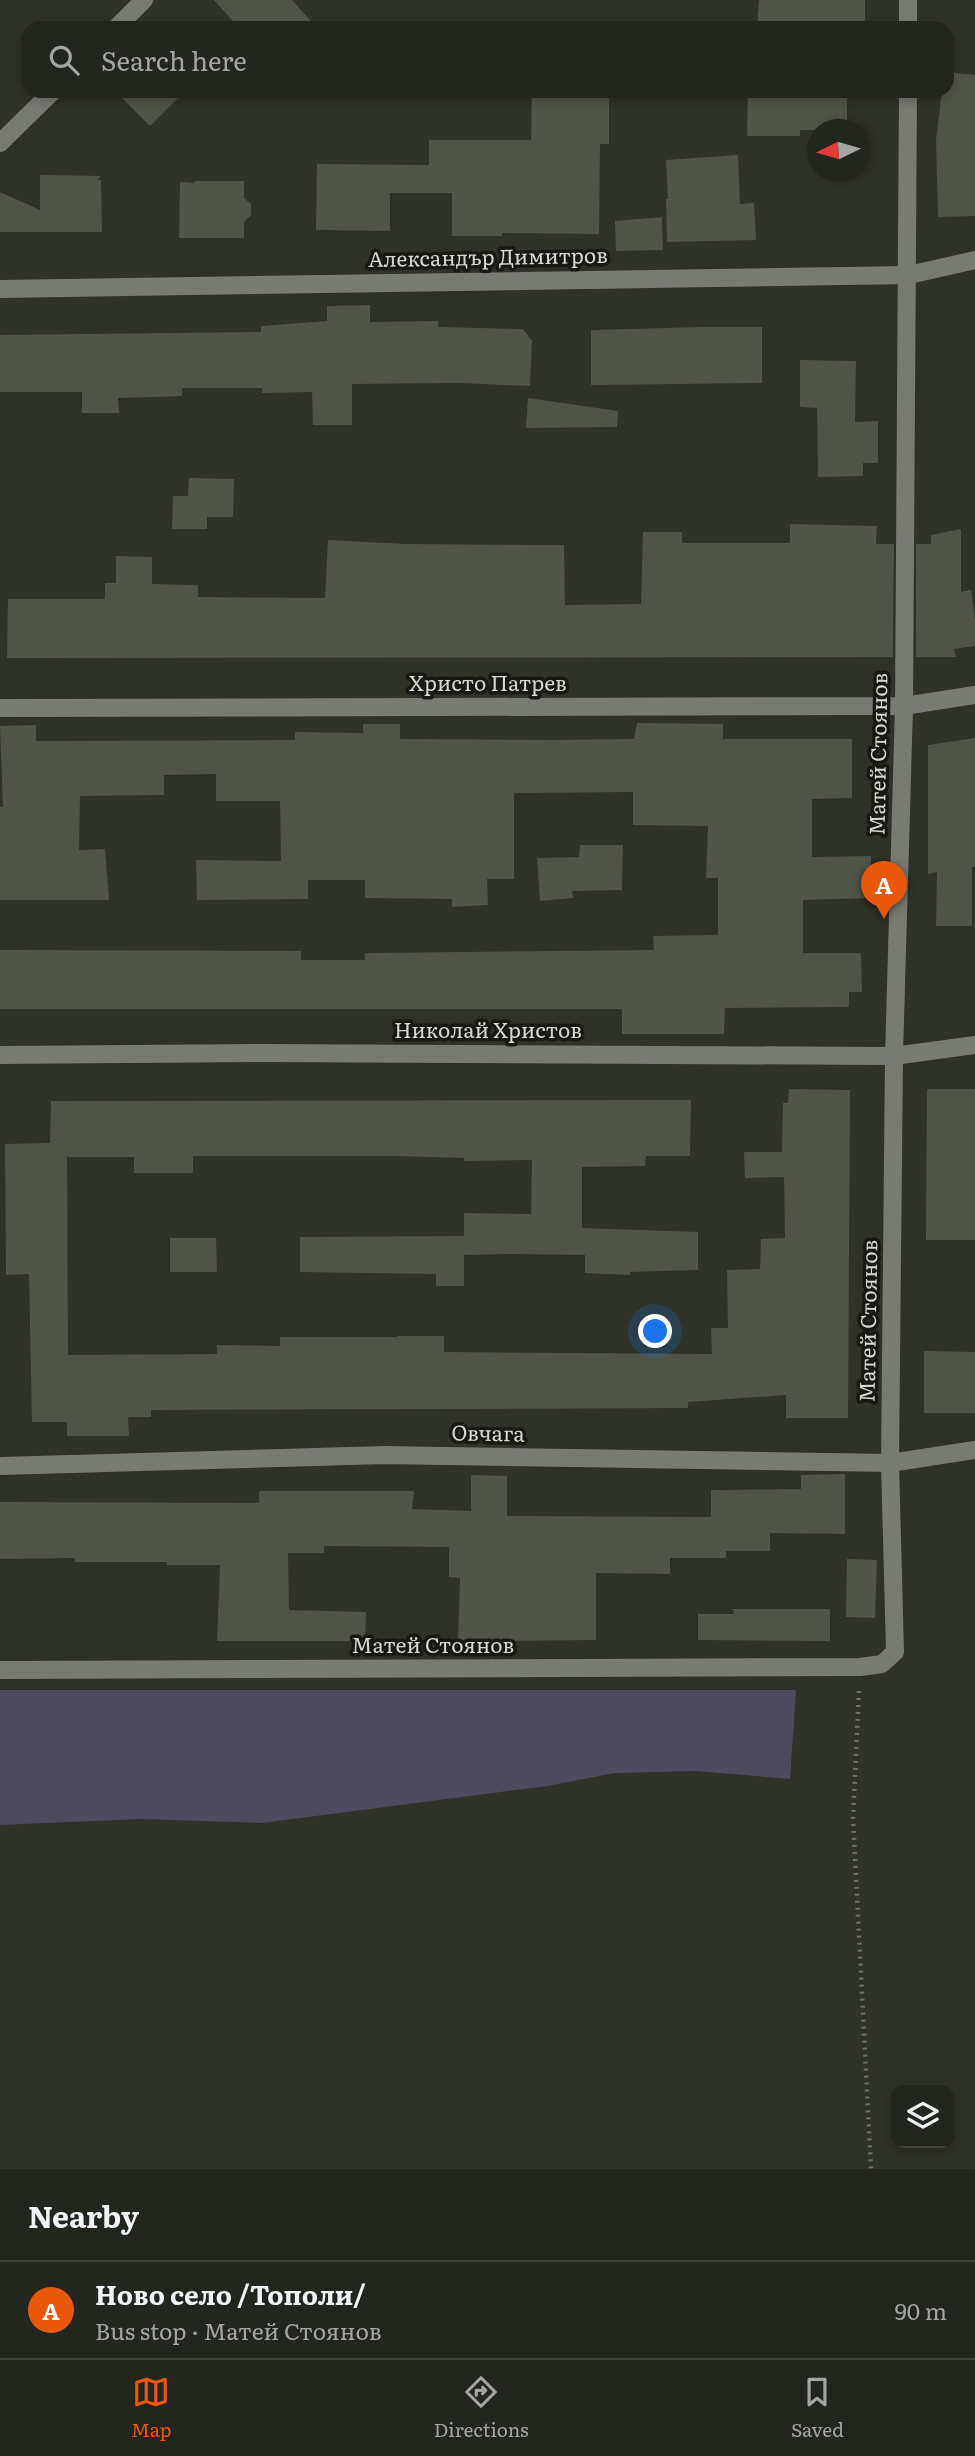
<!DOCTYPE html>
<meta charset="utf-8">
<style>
:root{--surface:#23261e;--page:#2b2e27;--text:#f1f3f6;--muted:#a3a5a4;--line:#40433c;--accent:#ea580c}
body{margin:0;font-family:Literata,serif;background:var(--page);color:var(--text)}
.controls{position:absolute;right:21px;bottom:21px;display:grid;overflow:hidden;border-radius:14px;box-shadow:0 4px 10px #0003}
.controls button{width:63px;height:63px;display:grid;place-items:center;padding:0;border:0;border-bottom:2px solid var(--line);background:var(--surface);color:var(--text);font:35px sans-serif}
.compass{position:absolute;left:807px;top:119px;width:63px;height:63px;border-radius:50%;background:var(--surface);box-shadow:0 4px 10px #0003;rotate:265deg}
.you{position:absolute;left:656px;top:1332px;width:24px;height:24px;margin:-18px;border:5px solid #fff;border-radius:50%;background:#1a73e8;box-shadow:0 0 0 10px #1a73e833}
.badge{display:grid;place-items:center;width:46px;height:46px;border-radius:50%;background:var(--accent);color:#fff;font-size:23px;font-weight:700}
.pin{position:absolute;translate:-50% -58px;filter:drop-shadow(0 2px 4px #0008)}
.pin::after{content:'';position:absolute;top:37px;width:24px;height:21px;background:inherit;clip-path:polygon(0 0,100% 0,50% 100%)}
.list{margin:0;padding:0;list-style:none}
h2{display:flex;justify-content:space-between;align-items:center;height:91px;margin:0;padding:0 28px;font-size:30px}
h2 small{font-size:23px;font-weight:400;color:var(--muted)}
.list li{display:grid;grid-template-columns:46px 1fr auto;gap:21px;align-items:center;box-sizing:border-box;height:98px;padding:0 28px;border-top:2px solid var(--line)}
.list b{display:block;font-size:26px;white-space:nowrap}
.list p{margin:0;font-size:23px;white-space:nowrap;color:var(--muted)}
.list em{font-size:23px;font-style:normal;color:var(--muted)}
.icon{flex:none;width:38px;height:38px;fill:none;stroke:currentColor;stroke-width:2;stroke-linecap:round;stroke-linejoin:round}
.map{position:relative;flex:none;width:975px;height:2169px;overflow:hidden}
.search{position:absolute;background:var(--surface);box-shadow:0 4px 10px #0003;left:21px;right:21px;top:21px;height:77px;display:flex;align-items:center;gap:18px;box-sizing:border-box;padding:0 24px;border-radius:21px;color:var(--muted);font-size:26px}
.sheet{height:189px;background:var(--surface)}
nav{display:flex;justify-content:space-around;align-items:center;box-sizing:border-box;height:98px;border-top:2px solid var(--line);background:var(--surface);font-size:19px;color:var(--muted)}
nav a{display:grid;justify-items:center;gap:4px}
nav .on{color:var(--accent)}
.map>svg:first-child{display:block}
</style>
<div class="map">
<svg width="975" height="2169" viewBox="0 0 975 2169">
<rect width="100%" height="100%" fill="#2f3228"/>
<polygon fill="#4e4b5f" points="0,1690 796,1690 790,1779 697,1771 615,1773 547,1786 262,1823 142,1819 0,1825"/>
<g fill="#515448">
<polygon points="214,0 292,0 317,28 239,28"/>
<polygon points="759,0 865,0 865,28 757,28"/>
<polygon points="947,72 975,75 975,216 938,217 936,140 942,91 947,91"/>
<polygon points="115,91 185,91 150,126"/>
<polygon points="532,91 609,91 609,144 600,144 599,234 502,233 502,236 452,236 452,193 390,193 390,231 316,230 317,164 429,165 429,140 531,140"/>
<polygon points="748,91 847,91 847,130 800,130 800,136 747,136"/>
<polygon points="738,155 740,204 754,203 756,240 667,242 666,199 668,199 666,160"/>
<polygon points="40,175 101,176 97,180 101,180 102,232 0,232 0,192 40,210"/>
<polygon points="195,181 244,181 244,198 251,204 251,215 244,222 244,238 179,238 180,182 195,183"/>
<polygon points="662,217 663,250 616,251 615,221"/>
<polygon points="370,305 370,322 438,321 438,327 523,329 532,341 530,386 461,383 352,384 352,425 313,425 312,392 262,393 262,388 182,388 182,396 118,398 119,413 82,413 82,392 0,392 0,335 261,332 261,326 327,321 327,306"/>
<polygon points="703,327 762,327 762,383 591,385 591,330"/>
<polygon points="800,360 856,361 855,422 878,421 878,463 863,463 863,476 818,477 817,408 800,407"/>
<polygon points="528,398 618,411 617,427 526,428"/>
<polygon points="189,478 234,479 233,517 207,517 207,529 172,529 173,496 188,496"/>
<polygon points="790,524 877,526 876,544 894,544 893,657 7,658 8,599 105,599 105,583 116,583 116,556 152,557 152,584 198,585 198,597 325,598 328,540 405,544 564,545 565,605 641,604 643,532 682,532 682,543 790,543"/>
<polygon points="961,529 961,592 971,590 975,620 975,646 954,649 956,657 916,657 916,544 931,544 931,535"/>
<polygon points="637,723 723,724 723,739 852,739 852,798 812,799 812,857 871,856 870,898 803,900 803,953 861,953 862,992 849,992 849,1007 725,1008 724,1034 622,1034 622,1009 0,1009 0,950 301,951 301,960 365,960 365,953 654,950 653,936 718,935 718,878 706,878 708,826 633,825 633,792 514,793 514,879 487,879 488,905 452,907 452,899 365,898 365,880 308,880 308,899 197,900 196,860 281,861 280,801 216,801 216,774 164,775 164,795 80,796 79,850 105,849 109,900 0,900 0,807 3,807 0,726 36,725 36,741 295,740 295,732 363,733 363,724 400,724 400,739 554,740 634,739"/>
<polygon points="975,738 975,867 972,867 972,926 936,926 937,872 928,874 928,745"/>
<polygon points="580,845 623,845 622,890 572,891 573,898 540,901 537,858 579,857"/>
<polygon points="789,1089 850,1090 848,1418 786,1418 786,1395 688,1402 688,1408 151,1410 151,1417 128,1417 129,1436 67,1436 67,1422 32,1422 29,1274 6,1275 5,1144 50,1143 51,1101 691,1100 690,1156 646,1156 645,1166 582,1167 582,1228 698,1232 698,1270 630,1272 630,1275 585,1273 585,1255 513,1254 464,1255 464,1286 436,1286 436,1274 300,1272 300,1237 464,1236 464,1247 464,1213 531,1214 532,1160 464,1161 464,1158 396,1156 193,1156 193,1173 134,1173 134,1157 67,1157 68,1355 217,1354 217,1345 280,1346 280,1337 397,1337 397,1336 444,1336 444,1352 712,1354 711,1328 728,1328 727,1270 760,1269 761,1239 785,1238 784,1177 745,1178 744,1152 782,1152 783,1103 788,1103"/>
<polygon points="927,1089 975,1089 975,1240 926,1240"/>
<polygon points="170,1238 216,1238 217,1272 170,1272"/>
<polygon points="924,1351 975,1352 975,1413 924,1413"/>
<polygon points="845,1474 845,1534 770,1533 770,1551 726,1551 726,1558 670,1558 670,1574 596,1573 596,1640 458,1641 460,1578 449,1577 449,1547 324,1546 324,1553 288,1553 289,1610 366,1612 365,1641 217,1641 220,1565 167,1565 167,1562 75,1562 75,1558 0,1559 0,1502 259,1503 259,1491 414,1491 412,1509 471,1511 471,1475 507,1476 507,1516 711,1517 711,1490 801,1489 801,1475"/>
<polygon points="847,1559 877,1560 875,1618 846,1617"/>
<polygon points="733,1609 830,1609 830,1641 698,1640 698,1614 734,1614"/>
</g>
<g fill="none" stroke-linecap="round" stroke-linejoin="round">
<polyline stroke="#6f7269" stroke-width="4.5" stroke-dasharray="2 5" stroke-linecap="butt" points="859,1691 853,1818 871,2169"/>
<g stroke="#787a74" stroke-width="18">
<polyline points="908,0 908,28"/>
<polyline points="116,28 144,0"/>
<polyline points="0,143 53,91"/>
<polyline points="0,289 909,275 975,260"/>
<polyline points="0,708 904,706 975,695"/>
<polyline points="0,1055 264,1053 894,1056 975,1045"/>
<polyline points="0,1466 384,1455 890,1463 975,1450"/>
<polyline points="0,1670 860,1667 882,1664 895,1652 890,1463 894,1056 904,706 908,91"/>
</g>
</g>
<g text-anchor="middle" stroke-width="7" stroke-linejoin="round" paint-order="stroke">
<g font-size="21" fill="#d5d7d0" stroke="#181914">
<text transform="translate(488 258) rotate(-1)" y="7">Александър Димитров</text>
<text x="488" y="691">Христо Патрев</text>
<text transform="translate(879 754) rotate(-89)" y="7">Матей Стоянов</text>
<text x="488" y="1038">Николай Христов</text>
<text transform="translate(869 1321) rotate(-89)" y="7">Матей Стоянов</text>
<text transform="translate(488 1434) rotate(1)" y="7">Овчага</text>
<text x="433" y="1653">Матей Стоянов</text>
</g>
</g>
</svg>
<div class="controls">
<button><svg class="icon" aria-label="layers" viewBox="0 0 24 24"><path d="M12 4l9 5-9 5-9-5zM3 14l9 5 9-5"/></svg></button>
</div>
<svg class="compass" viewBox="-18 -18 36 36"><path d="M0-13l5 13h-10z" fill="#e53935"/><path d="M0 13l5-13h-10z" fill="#a3a5a4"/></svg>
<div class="you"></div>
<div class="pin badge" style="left:884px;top:919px">A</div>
<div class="search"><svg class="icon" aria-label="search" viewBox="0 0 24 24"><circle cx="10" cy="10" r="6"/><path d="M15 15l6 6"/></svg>Search here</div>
</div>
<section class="sheet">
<h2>Nearby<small></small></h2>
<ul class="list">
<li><span class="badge">A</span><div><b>Ново село /Тополи/</b><p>Bus stop · Матей Стоянов</p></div><em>90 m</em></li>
</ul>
</section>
<nav>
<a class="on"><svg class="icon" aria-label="map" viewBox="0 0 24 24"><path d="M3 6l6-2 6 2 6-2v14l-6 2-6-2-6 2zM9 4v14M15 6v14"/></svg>Map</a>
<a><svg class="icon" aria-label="directions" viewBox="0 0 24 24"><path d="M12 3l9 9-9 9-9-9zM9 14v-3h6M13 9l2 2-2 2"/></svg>Directions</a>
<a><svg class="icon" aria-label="saved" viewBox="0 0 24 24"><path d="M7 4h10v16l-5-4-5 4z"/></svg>Saved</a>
</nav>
